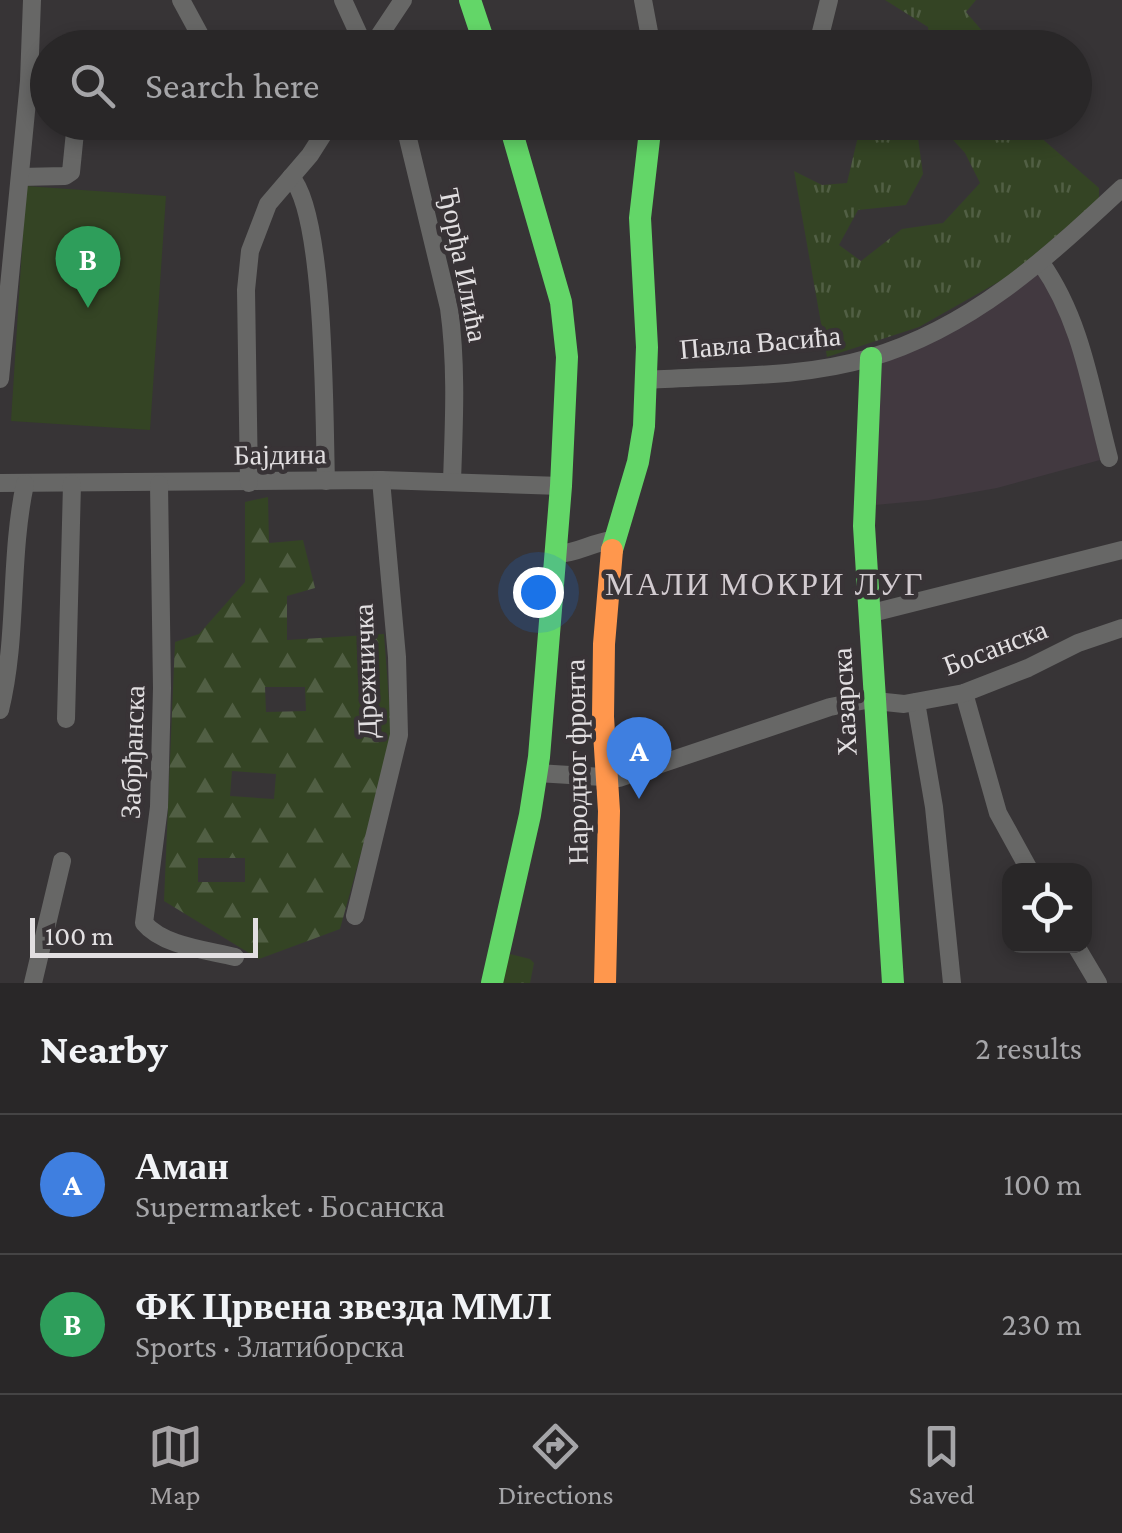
<!DOCTYPE html>
<meta charset="utf-8">
<style>
:root{--surface:#292728;--page:#312f30;--text:#f1f3f6;--muted:#a5a5a8;--line:#454445;--accent:#a6a3a5}
body{margin:0;font-family:"Crimson Pro",serif;background:var(--page);color:var(--text)}
.controls{position:absolute;right:30px;bottom:30px;display:grid;overflow:hidden;border-radius:20px;box-shadow:0 5px 15px #0003}
.controls button{width:90px;height:90px;display:grid;place-items:center;padding:0;border:0;border-bottom:2px solid var(--line);background:var(--surface);color:var(--text);font:50px sans-serif}
.scale{position:absolute;left:30px;bottom:25px;width:228px;box-sizing:border-box;padding-left:10px;border:5px solid #e2dfe1;border-top:0;font-size:28px;line-height:35px;white-space:nowrap;color:#e2dfe1;-webkit-text-stroke:8px #383336;paint-order:stroke}
.you{position:absolute;left:538px;top:592px;width:35px;height:35px;margin:-25px;border:8px solid #fff;border-radius:50%;background:#1a73e8;box-shadow:0 0 0 15px #1a73e833}
.badge{display:grid;place-items:center;width:65px;height:65px;border-radius:50%;background:var(--accent);color:#fff;font-size:32px;font-weight:700}
.pin{position:absolute;translate:-50% -82px;filter:drop-shadow(0 2px 5px #0008)}
.pin::after{content:'';position:absolute;top:52px;width:35px;height:30px;background:inherit;clip-path:polygon(0 0,100% 0,50% 100%)}
.list{margin:0;padding:0;list-style:none}
h2{display:flex;justify-content:space-between;align-items:center;height:130px;margin:0;padding:0 40px;font-size:42px}
h2 small{font-size:32px;font-weight:400;color:var(--muted)}
.list li{display:grid;grid-template-columns:65px 1fr auto;gap:30px;align-items:center;box-sizing:border-box;height:140px;padding:0 40px;border-top:2px solid var(--line)}
.list b{display:block;font-size:38px;white-space:nowrap}
.list p{margin:0;font-size:32px;white-space:nowrap;color:var(--muted)}
.list em{font-size:32px;font-style:normal;color:var(--muted)}
.icon{flex:none;width:55px;height:55px;fill:none;stroke:currentColor;stroke-width:2;stroke-linecap:round;stroke-linejoin:round}
.map{position:relative;flex:none;width:1122px;height:983px;overflow:hidden}
.search{position:absolute;background:var(--surface);box-shadow:0 5px 15px #0003;left:30px;right:30px;top:30px;height:110px;display:flex;align-items:center;gap:25px;box-sizing:border-box;padding:0 35px;border-radius:55px;color:var(--muted);font-size:38px}
.sheet{height:410px;background:var(--surface)}
nav{display:flex;justify-content:space-around;align-items:center;box-sizing:border-box;height:140px;border-top:2px solid var(--line);background:var(--surface);font-size:28px;color:var(--muted)}
nav a{display:grid;justify-items:center;gap:5px}
nav .on{color:var(--accent)}
.map>svg:first-child{display:block}
</style>
<div class="map">
<svg width="1122" height="983" viewBox="0 0 1122 983">
<defs>
<pattern id="grass-tufts" width="24" height="20" patternUnits="userSpaceOnUse" patternTransform="scale(2.5)"><rect width="24" height="20" fill="#344424"/><path d="M3 7l-1-3M5 7V3M7 7l1-3M15 17l-1-3M17 17v-4M19 17l1-3" fill="none" stroke="#515f44"/></pattern>
<pattern id="forest-firs" width="22" height="20" patternUnits="userSpaceOnUse" patternTransform="scale(2.5)"><rect width="22" height="20" fill="#344424"/><path d="M5 1l3.5 6h-7zM16 11l3.5 6h-7z" fill="#515f44"/></pattern>
</defs>
<rect width="100%" height="100%" fill="#373436"/>
<polygon fill="#423940" points="1041,271 1059,302 1078,361 1100,460 997,488 929,500 875,505 880,361"/>
<g fill="url(#grass-tufts)" fill-rule="evenodd">
<polygon points="885,0 976,0 966,12 996,47 930,47 928,27"/>
<path d="M898,123h126l75,65v12l-90,76 -90,51 -92,30 -33,-186 28,14 25,-2 12,-51 13,7 22,-9zM943,129l22,24 15,30 -37,40 -41,6 -41,32 -22,-16 19,-35 48,-5 17,-31 -5,-36z"/>
<polygon points="510,954 530,959 534,963 530,983 501,983"/>
</g>
<path fill="url(#forest-firs)" fill-rule="evenodd" d="M268,497l1,46 34,-3 12,48 -28,8v44l97,-6 8,107 -52,188 -81,30 -95,-58 11,-259 24,-8 46,-52v-80zM265,687h40l1,24 -40,1zM232,771l44,3 -2,25 -44,-3zM198,858h47v24h-47z"/>
<polygon fill="#344424" points="26,186 166,196 150,430 11,421"/>
<g fill="none" stroke-linecap="round" stroke-linejoin="round">
<g stroke="#676766" stroke-width="18">
<polyline points="181,0 207,48"/>
<polyline points="343,0 359,35 373,48"/>
<polyline points="643,0 652,48"/>
<polyline points="371,48 403,0"/>
<polyline points="817,48 829,0"/>
<path d="M404,122l45,186c8,58 5,115 3,173"/>
<polyline points="20,177 65,176 71,172 76,122"/>
<path d="M291,177c35,38 33,246 35,304"/>
<path d="M1041,263c41,58 50,127 68,195"/>
<polyline points="0,379 29,81 32,0"/>
<path d="M647,380c72,-5 152,-1 222,-22 102,-30 177,-99 253,-170"/>
<polyline points="0,483 381,480 561,486"/>
<polyline points="249,483 246,290 250,251 268,204 310,155 331,122"/>
<path d="M159,484l3,204 -3,119 -15,116c19,23 63,27 91,34"/>
<path d="M556,554c21,0 36,-12 57,-14"/>
<polyline points="868,614 1122,550"/>
<polyline points="964,693 998,813 1030,871"/>
<polyline points="916,702 934,807 952,983"/>
<path d="M0,710c18,-73 9,-151 25,-226"/>
<polyline points="66,719 72,484"/>
<polyline points="537,773 619,778 830,707 866,700 904,704 964,693 1028,668 1078,643 1122,628"/>
<polyline points="355,916 399,735 397,657 381,480"/>
<polyline points="1076,946 1098,983"/>
<polyline points="33,983 62,861"/>
</g>
<g stroke="#63d668" stroke-width="22">
<polyline points="470,0 486,48"/>
<polyline points="871,358 864,526 893,983"/>
<polyline points="612,550 638,462 644,426 647,347 640,218 651,122"/>
<polyline points="492,983 530,815 539,757 561,486 567,357 561,302 509,122"/>
</g>
<polyline stroke="#ff974d" stroke-width="22" points="605,983 609,811 603,717 604,644 612,550"/>
</g>
<g text-anchor="middle" stroke-width="9" stroke-linejoin="round" paint-order="stroke">
<g font-size="28" fill="#e2dfe1" stroke="#383336">
<text transform="translate(464 265) rotate(79)" y="10">Ђорђа Илића</text>
<text transform="translate(760 342) rotate(-5)" y="10">Павла Васића</text>
<text transform="translate(280 454) rotate(-1)" y="10">Бајдина</text>
<text transform="translate(995 647) rotate(-21)" y="10">Босанска</text>
<text transform="translate(365 671) rotate(-92)" y="10">Дрежничка</text>
<text transform="translate(844 702) rotate(-93)" y="10">Хазарска</text>
<text transform="translate(132 752) rotate(-88)" y="10">Забрђанска</text>
<text transform="translate(576 762) rotate(-91)" y="10">Народног фронта</text>
</g>
<g font-size="32" letter-spacing="2.5" fill="#d2cbd0" stroke="#383336">
<text x="765" y="595">МАЛИ МОКРИ ЛУГ</text>
</g>
</g>
</svg>
<div class="controls">
<button><svg class="icon" aria-label="locate" viewBox="0 0 24 24"><circle cx="12" cy="12" r="6"/><path d="M12 2v4M12 18v4M2 12h4M18 12h4"/></svg></button>
</div>
<div class="scale">100 m</div>
<div class="you"></div>
<div class="pin badge" style="left:639px;top:799px;background:#3f7fe0">A</div>
<div class="pin badge" style="left:88px;top:308px;background:#2e9e5b">B</div>
<div class="search"><svg class="icon" aria-label="search" viewBox="0 0 24 24"><circle cx="10" cy="10" r="6"/><path d="M15 15l6 6"/></svg>Search here</div>
</div>
<section class="sheet">
<h2>Nearby<small>2 results</small></h2>
<ul class="list">
<li><span class="badge" style="background:#3f7fe0">A</span><div><b>Аман</b><p>Supermarket · Босанска</p></div><em>100 m</em></li>
<li><span class="badge" style="background:#2e9e5b">B</span><div><b>ФК Црвена звезда ММЛ</b><p>Sports · Златиборска</p></div><em>230 m</em></li>
</ul>
</section>
<nav>
<a class="on"><svg class="icon" aria-label="map" viewBox="0 0 24 24"><path d="M3 6l6-2 6 2 6-2v14l-6 2-6-2-6 2zM9 4v14M15 6v14"/></svg>Map</a>
<a><svg class="icon" aria-label="directions" viewBox="0 0 24 24"><path d="M12 3l9 9-9 9-9-9zM9 14v-3h6M13 9l2 2-2 2"/></svg>Directions</a>
<a><svg class="icon" aria-label="saved" viewBox="0 0 24 24"><path d="M7 4h10v16l-5-4-5 4z"/></svg>Saved</a>
</nav>
